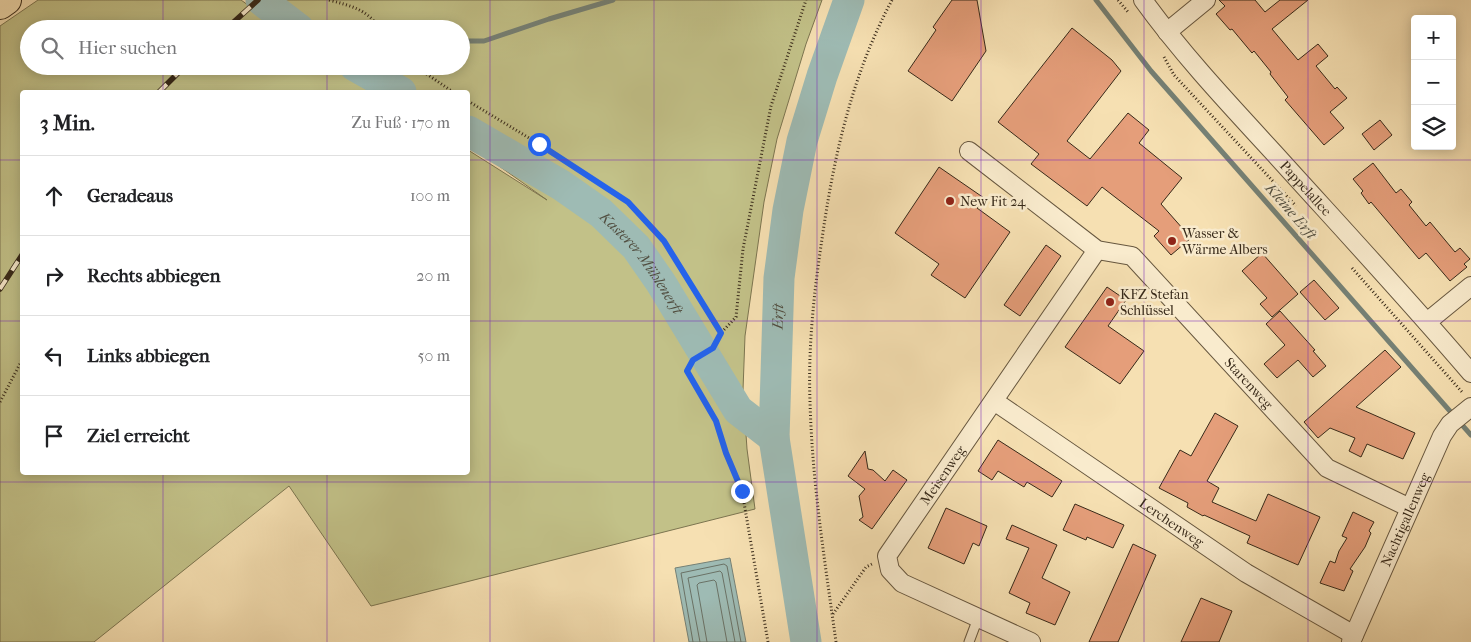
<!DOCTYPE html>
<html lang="de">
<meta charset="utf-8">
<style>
:root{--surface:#fff;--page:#f6f6f6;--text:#202124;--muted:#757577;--line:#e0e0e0}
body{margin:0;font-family:"IM FELL French Canon",serif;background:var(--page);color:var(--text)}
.controls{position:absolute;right:15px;top:15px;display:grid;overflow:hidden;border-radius:5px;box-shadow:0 2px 12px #0003}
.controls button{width:45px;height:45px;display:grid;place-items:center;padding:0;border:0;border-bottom:1px solid var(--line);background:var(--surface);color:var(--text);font:25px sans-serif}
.stop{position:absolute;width:15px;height:15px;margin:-11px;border:4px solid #2563eb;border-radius:50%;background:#fff}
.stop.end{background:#2563eb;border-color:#fff;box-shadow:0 1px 5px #0008}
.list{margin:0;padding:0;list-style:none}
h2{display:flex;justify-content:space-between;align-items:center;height:65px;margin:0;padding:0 20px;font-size:21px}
h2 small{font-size:16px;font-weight:400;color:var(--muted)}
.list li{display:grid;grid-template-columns:32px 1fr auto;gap:15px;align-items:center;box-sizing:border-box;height:80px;padding:0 20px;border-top:1px solid var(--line)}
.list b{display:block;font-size:19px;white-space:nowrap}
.list em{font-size:16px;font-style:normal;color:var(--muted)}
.icon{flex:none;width:28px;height:28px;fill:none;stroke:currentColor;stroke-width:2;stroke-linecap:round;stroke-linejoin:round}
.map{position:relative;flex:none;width:1471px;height:642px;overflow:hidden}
.search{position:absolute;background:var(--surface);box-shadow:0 2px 12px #0003;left:20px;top:20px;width:450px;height:55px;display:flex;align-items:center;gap:12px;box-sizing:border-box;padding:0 18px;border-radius:28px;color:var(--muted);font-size:19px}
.panel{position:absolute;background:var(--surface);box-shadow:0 2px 12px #0003;left:20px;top:90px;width:450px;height:385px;border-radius:5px}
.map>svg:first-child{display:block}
</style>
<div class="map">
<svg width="1471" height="642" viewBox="0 0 1471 642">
<rect width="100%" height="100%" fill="#f6e0b2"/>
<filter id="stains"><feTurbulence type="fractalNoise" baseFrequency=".004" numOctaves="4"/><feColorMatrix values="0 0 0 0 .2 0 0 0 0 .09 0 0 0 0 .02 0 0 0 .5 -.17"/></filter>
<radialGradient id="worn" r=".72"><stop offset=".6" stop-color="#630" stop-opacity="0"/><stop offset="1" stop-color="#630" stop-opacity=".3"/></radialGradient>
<polygon fill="#c2c188" stroke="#7c7550" points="38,0 241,0 281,29 29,29 29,66 336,66 377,92 22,92 22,472 468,472 468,150 547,200 468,144 468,92 396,92 359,66 461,66 461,29 308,29 270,0 822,0 806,44 777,139 764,202 745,336 743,390 747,449 755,509 371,606 289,486 94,642 0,642 0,26"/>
<polygon fill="#9ebbb4" stroke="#758176" points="730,558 746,642 689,642 675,568"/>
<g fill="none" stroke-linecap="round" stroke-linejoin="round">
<g stroke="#6a7266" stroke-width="1">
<polyline points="693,642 681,573 724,564 727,566 741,642"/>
<polyline points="700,642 688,578 720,571 722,573 735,642"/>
<polyline points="707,642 697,585 699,583 714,580 716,582 727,642"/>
</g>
<g stroke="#758176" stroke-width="5">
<polyline points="1096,0 1151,71 1471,435"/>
<polyline points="461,41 484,41 549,19 613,0"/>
</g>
<g stroke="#9ebbb4" stroke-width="31">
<polyline points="261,0 299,29"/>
<polyline points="355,66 401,92"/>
<path id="s1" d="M468,131l93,54 40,28 35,34 25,36 77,127 36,28"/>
<path id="s2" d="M806,642l-32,-204 5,-160 9,-68 14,-69 20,-65 27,-76"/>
</g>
</g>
<g fill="#e59e7a" stroke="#372919">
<polygon points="952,0 977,0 986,51 952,101 908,71 936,30 933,27"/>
<polygon points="1219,0 1255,0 1265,12 1280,0 1308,0 1272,29 1298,60 1318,44 1328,56 1316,66 1335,89 1337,87 1347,98 1330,112 1344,128 1324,145 1285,100 1288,97 1270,74 1271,72 1254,51 1252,53 1232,29 1230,30 1216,14 1225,6"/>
<polygon points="1072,28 1112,60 1121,71 1067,141 1090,159 1128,113 1149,130 1139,143 1182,178 1161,204 1191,238 1171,255 1154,236 1159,231 1102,187 1087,206 1031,164 1039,154 998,122"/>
<polygon points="1380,120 1392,135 1374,150 1362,134"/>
<polygon points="1373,163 1396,193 1401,189 1412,202 1409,205 1426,226 1430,222 1455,252 1460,248 1470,259 1464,264 1467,267 1450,281 1426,253 1419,259 1371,202 1369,204 1361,193 1363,191 1353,179"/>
<polygon points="939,167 984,198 977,208 1010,232 965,298 931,275 939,264 895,233"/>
<polygon points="1046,245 1061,256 1020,316 1004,305"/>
<polygon points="1262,253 1298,294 1272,317 1260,304 1267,298 1242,271"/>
<polygon points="1314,280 1339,308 1325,320 1300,292"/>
<polygon points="1107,287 1126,300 1108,326 1144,351 1120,384 1065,347"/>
<polygon points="1280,311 1315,350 1313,351 1326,366 1313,377 1298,360 1277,378 1264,364 1285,345 1266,324"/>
<polygon points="1385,350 1401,367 1356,407 1415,433 1403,459 1367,444 1361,457 1349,451 1355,438 1330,428 1318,438 1304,422"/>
<polygon points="1215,413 1238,426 1207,481 1219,488 1212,502 1256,521 1268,494 1320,517 1298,565 1247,543 1250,536 1204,515 1203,516 1187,507 1188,503 1159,488 1180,450 1191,456"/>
<polygon points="998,440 1062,481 1052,497 1027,482 1024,487 998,471 992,480 978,471"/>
<polygon points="865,451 868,469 873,470 885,481 893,470 907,480 872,529 859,520 863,517 859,496 865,489 848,476"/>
<polygon points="1075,504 1124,525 1113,548 1087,537 1086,540 1063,530"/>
<polygon points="946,508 987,526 979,546 973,543 964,564 928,548"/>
<polygon points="1353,512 1374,522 1369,531 1371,533 1365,547 1350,569 1353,571 1344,591 1320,583 1330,561 1335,563 1339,551 1347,538 1342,536"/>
<polygon points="1012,525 1057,545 1042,578 1070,592 1055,625 1026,613 1030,603 1009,593 1029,548 1006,539"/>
<polygon points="1133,544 1156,555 1118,642 1089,642"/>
<polygon points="1201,598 1232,611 1219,642 1181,642"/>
</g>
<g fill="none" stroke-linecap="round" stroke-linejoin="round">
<g stroke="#67573f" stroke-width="11">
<polyline id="lane" points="969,642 978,618"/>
</g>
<g stroke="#67573f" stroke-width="20">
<g id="street">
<path id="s3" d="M1143,0c39,54 85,103 131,153 66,73 133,145 197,220"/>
<polyline points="1167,32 1206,0"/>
<path id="s4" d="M969,151l128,99 35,6 195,212 83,40"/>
<polyline points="1427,322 1471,286"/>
<path id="s5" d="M994,401l252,172 108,62"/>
<path id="s6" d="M1031,642l-129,-59 -12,-13 -3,-14 210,-306"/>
<path id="s7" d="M1351,642l91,-206 8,-12 21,-17"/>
</g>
</g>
<g stroke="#372919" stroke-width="30">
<polyline id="primary" points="0,5 7,0"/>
</g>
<g stroke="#372919" stroke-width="3" stroke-dasharray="1 2.5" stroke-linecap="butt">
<path d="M329,0c22,6 38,9 51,29"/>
<polyline points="1118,0 1128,12"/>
<polyline points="1164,57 1174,75 1296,206"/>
<polyline points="415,66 453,92"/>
<polyline points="468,101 539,144 628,202 664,241 721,333"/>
<polyline points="1352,268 1462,392"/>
<polyline points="0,402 22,360"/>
<polyline points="833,614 866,567 872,564"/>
<polyline points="768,642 742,491 726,453 716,421 687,371 693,360 713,348 721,333 736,317 743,249 771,106 806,0"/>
<path d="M836,642c-11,-80 -24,-160 -26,-241 -2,-54 4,-109 12,-162 12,-84 30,-164 70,-239"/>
</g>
<use href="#lane" stroke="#f9ebcd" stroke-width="9"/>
<use href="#street" stroke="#f9ebcd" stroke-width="18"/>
<use href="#primary" stroke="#f6e0b2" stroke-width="28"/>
<g stroke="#372919" stroke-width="5.5">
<g id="rail">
<polyline points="226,29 258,0"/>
<polyline points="159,92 185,66"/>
<polyline points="0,289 22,255"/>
</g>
</g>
<use href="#rail" stroke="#f9ebcd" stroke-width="4" stroke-dasharray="11" stroke-linecap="butt"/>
</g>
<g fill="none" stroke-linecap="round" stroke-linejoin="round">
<polyline stroke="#2563eb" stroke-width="6" points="539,144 628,202 664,241 721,333 713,348 693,360 687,371 716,421 726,453 742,491"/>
</g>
<path fill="none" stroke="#7b2cbf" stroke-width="1" stroke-opacity="0.55" d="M163,0v29M327,0v29M490,0v642M654,0v642M817,0v642M981,0v642M1144,0v642M1308,0v642M163,66v26M327,66v26M0,160h22M468,160h1003M0,321h22M468,321h1003M163,472v170M327,472v170M0,482h1471"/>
<g fill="#8f2418" stroke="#f9ebcd" stroke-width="2">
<circle cx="950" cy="201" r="5"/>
<circle cx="1172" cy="241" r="5"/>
<circle cx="1110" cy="302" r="5"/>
</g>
<g text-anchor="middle" stroke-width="5" stroke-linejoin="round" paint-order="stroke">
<g font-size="14" fill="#372919" stroke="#f9ebcd">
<text dy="5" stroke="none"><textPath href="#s3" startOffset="249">Pappelallee</textPath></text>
<text dy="5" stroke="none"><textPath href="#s4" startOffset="370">Starenweg</textPath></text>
<text dy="5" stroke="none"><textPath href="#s6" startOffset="272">Meisenweg</textPath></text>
<text dy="5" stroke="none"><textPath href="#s7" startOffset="134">Nachtigallenweg</textPath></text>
<text dy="5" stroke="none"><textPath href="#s5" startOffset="215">Lerchenweg</textPath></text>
</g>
<g font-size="14" fill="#372919" stroke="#f9ebcd" text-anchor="start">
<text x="960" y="206">New Fit 24</text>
<text x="1182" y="238">Wasser &amp;<tspan x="1182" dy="16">Wärme Albers</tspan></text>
<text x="1120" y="299">KFZ Stefan<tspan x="1120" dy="16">Schlüssel</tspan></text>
</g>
<g font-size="15" font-style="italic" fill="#514e40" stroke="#f9ebcd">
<text transform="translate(1291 211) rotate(49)" y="5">Kleine Erft</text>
<text dy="5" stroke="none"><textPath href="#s1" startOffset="221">Kasterer Mühlenerft</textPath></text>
<text dy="5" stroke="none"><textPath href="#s2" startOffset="328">Erft</textPath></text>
</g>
</g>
<rect width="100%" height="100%" filter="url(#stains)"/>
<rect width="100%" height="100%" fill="url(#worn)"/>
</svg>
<div class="controls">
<button>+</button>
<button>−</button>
<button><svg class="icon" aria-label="layers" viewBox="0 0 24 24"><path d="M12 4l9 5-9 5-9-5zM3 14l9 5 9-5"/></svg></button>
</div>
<div class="stop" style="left:539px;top:144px"></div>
<div class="stop end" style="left:742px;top:491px"></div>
<div class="search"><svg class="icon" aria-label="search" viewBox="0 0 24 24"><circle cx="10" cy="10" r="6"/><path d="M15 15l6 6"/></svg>Hier suchen</div>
<section class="panel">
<h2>3 Min.<small>Zu Fuß · 170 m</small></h2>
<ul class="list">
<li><svg class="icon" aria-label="ahead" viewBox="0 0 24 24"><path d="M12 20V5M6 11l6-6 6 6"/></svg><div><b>Geradeaus</b></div><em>100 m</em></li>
<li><svg class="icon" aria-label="right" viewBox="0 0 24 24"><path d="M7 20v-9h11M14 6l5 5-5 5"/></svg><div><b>Rechts abbiegen</b></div><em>20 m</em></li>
<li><svg class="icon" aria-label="left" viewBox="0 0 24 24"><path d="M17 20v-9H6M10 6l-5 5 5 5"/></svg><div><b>Links abbiegen</b></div><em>50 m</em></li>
<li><svg class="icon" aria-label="arrive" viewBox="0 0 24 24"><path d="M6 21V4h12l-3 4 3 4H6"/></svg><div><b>Ziel erreicht</b></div></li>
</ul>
</section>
</div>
